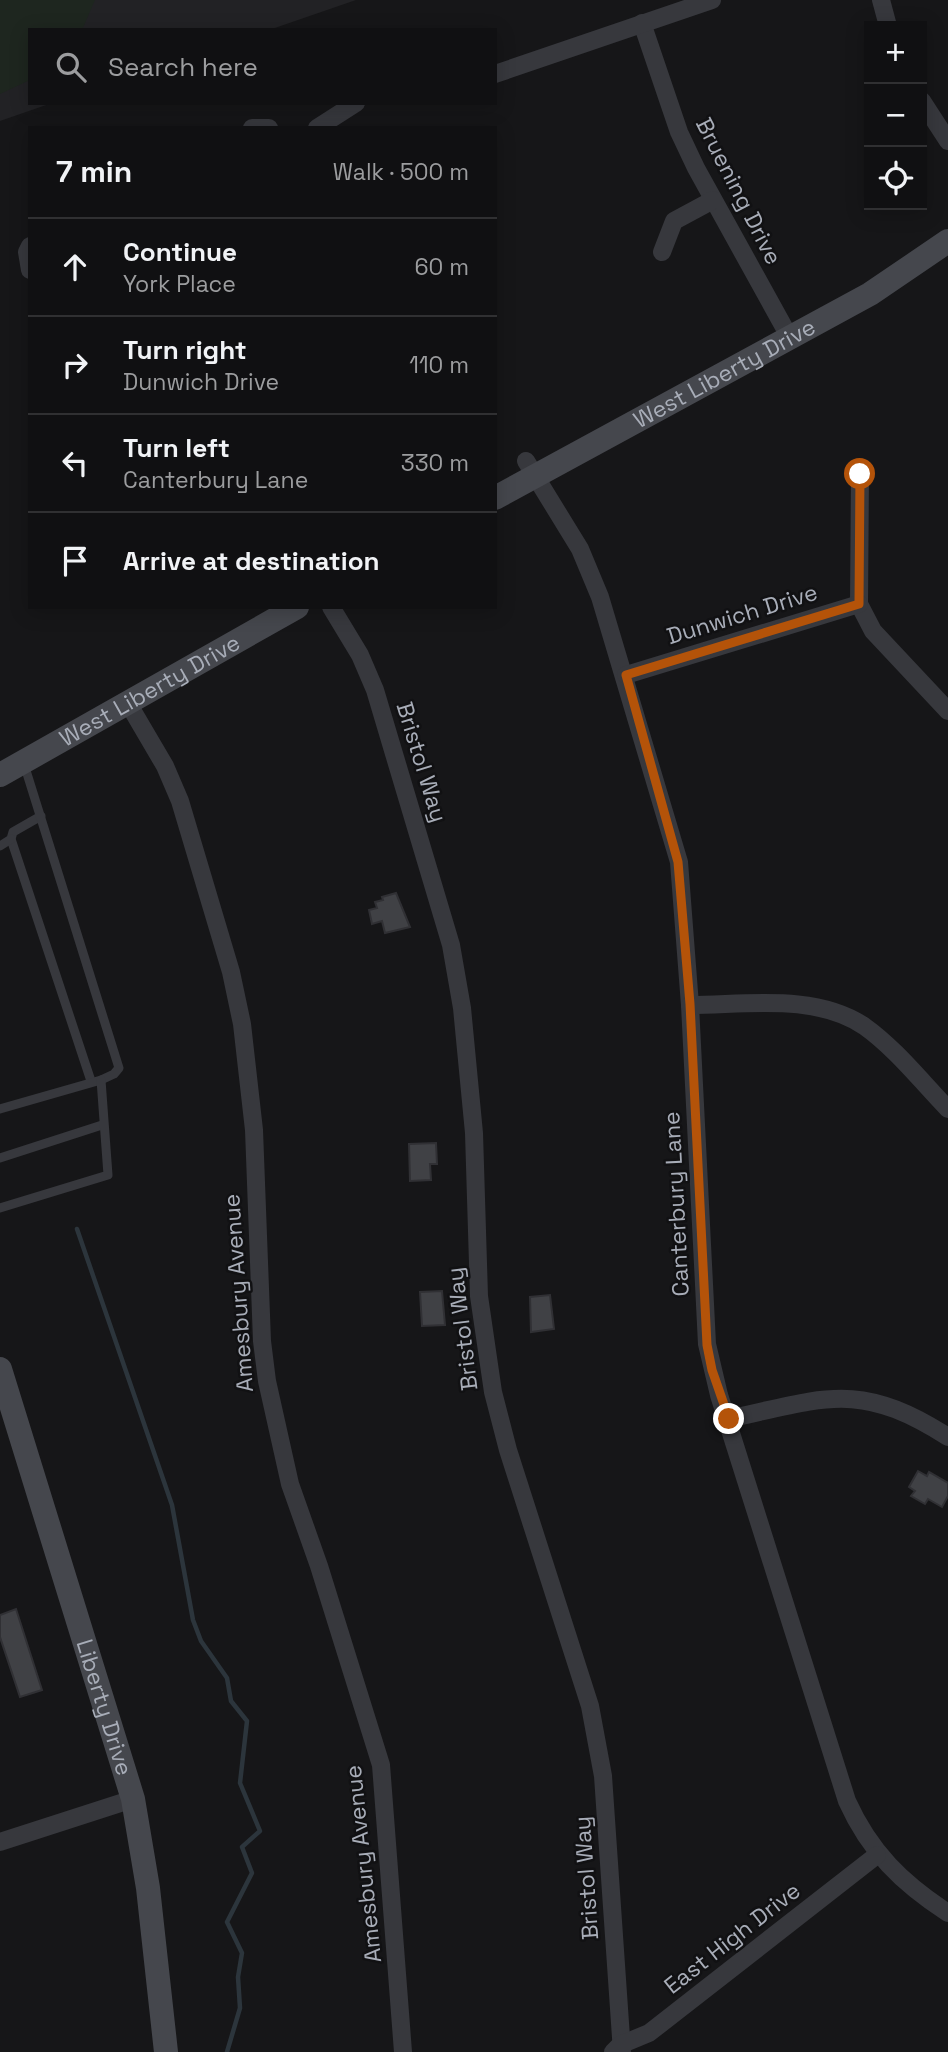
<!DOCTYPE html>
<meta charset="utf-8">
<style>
:root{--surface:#101012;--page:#19191b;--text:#f1f3f6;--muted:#9c9d9f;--line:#303032}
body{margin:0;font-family:"Space Grotesk",sans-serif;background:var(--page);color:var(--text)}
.controls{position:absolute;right:21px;top:21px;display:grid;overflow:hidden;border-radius:0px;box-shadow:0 4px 18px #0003}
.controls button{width:63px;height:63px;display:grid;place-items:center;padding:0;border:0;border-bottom:2px solid var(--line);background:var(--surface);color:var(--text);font:35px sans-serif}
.stop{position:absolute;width:21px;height:21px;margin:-16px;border:5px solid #b45309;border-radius:50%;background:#fff}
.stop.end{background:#b45309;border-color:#fff;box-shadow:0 2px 7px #0008}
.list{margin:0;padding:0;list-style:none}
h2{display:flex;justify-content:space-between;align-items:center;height:91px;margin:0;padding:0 28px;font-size:30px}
h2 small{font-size:23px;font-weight:400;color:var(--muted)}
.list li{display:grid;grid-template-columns:46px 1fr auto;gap:21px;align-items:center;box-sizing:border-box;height:98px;padding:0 28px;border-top:2px solid var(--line)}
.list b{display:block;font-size:26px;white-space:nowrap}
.list p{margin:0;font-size:23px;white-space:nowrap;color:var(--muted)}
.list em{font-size:23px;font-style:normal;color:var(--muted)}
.icon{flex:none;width:38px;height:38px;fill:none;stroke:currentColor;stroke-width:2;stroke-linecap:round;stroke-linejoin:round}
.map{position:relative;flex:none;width:948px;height:2052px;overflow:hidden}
.search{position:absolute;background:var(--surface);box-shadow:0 4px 18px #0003;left:28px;top:28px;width:469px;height:77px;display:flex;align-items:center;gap:18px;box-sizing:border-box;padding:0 24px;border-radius:0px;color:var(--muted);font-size:26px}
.panel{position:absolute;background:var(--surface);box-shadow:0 4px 18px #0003;left:28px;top:126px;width:469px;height:483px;border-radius:0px}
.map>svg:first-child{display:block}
</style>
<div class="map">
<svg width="948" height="2052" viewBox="0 0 948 2052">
<rect width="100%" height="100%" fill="#161618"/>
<polygon fill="#222225" points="0,0 356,0 269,30 30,30 30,103 52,103 0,121"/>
<polygon fill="#1e261f" points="0,0 95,0 82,30 30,30 30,80 0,94"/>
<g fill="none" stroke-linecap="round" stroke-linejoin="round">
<polyline stroke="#2c353c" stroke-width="4.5" points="77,1229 172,1505 193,1620 201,1641 227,1678 231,1701 247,1721 240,1783 260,1831 242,1847 252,1873 227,1922 242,1953 238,1977 240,2008 227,2052"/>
</g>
<g fill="#404145" stroke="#303034" stroke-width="2">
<polygon points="396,893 410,927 385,933 382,921 372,924 369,910 377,908 375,902 383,900 382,897"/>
<polygon points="436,1143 437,1164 430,1164 431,1180 410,1181 409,1144"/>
<polygon points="442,1291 445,1325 422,1326 420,1292"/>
<polygon points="550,1295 554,1329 531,1332 530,1297"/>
<polygon points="918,1471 927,1476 929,1472 948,1483 948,1496 942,1507 928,1499 925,1504 911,1496 915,1491 909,1487"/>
<polygon points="16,1609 42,1690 20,1697 0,1637 0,1615"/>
</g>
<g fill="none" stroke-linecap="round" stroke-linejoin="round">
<g stroke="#37383d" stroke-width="9">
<polyline points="41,816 13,832 11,839 91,1081"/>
<polyline points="0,846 11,839"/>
<polyline points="0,1109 101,1080 114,1074 119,1068 24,764"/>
<polyline points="0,1158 102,1125"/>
<polyline points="0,1208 108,1175 101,1080"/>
</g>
<g stroke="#37383d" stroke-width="18">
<polyline points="881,0 888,26"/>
<polyline points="642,23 679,132 696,168 790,338"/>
<polyline points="495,74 712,0"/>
<polyline points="922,101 948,141"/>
<polyline points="252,128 269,128"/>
<polyline points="317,128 356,103"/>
<polyline points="30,246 27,252 30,270"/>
<polyline points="662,252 674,221 713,200"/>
<path d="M526,461l54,88 20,48 79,265 11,143 17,339 12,51 128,406c23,51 55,82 101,112"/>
<polyline points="860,474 859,604 873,631 948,711"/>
<polyline points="331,607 360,655 375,690 451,945 462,1008 474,1133 479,1296 493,1392 508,1450 590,1706 603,1776 622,2052"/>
<polyline points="626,675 859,604"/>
<polyline points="128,703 165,766 180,801 231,972 242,1024 254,1130 262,1341 267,1381 290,1484 319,1566 381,1765 403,2052"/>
<path d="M690,1005c55,0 125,-12 174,21 31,22 57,55 84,83"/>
<path d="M728,1419c97,-21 131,-39 220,18"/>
<polyline points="0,1842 133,1799"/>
<polyline points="613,2052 620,2045 649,2033 877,1855"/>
</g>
<g stroke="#45474d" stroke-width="24">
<path id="s1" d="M495,498l375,-204 78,-53"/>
<path id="s2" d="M0,775l297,-168"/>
<path id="s3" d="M0,1369l133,430 15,89 18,164"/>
</g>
</g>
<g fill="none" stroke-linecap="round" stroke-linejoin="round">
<polyline stroke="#b45309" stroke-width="9" points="729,1419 712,1370 707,1345 690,1004 678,862 626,675 859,604 860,474"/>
</g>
<g text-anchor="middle" stroke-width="5" stroke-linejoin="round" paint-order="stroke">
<g font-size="23" fill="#a8adb8" stroke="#111113">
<text transform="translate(739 191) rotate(63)" y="8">Bruening Drive</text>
<text dy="8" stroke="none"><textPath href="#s1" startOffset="261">West Liberty Drive</textPath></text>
<text transform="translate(742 614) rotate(-17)" y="8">Dunwich Drive</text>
<text dy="8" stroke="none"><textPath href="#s2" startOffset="172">West Liberty Drive</textPath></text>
<text transform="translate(422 762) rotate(73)" y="8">Bristol Way</text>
<text transform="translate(676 1204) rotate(-93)" y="8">Canterbury Lane</text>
<text transform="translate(238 1293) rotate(-94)" y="8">Amesbury Avenue</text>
<text transform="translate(462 1329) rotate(-97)" y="8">Bristol Way</text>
<text dy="8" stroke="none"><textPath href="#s3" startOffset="354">Liberty Drive</textPath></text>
<text transform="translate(363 1864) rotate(-96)" y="8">Amesbury Avenue</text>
<text transform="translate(586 1878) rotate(-94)" y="8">Bristol Way</text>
<text transform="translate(732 1938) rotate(-38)" y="8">East High Drive</text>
</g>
</g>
</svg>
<div class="controls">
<button>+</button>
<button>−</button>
<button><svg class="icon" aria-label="locate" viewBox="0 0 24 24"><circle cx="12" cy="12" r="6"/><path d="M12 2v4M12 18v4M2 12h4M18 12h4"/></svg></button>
</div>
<div class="stop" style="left:860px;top:474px"></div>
<div class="stop end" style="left:729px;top:1419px"></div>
<div class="search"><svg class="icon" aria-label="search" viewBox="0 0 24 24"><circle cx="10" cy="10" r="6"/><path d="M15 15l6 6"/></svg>Search here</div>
<section class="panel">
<h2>7 min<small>Walk · 500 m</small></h2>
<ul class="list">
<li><svg class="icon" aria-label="ahead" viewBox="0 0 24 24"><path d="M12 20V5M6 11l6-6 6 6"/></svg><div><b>Continue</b><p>York Place</p></div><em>60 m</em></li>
<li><svg class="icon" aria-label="right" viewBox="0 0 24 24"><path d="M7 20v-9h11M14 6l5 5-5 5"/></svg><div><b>Turn right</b><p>Dunwich Drive</p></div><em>110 m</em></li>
<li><svg class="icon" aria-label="left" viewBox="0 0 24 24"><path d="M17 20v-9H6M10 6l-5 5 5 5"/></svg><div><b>Turn left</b><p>Canterbury Lane</p></div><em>330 m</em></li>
<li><svg class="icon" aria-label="arrive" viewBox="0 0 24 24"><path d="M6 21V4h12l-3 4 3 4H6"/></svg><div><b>Arrive at destination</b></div></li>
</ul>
</section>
</div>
